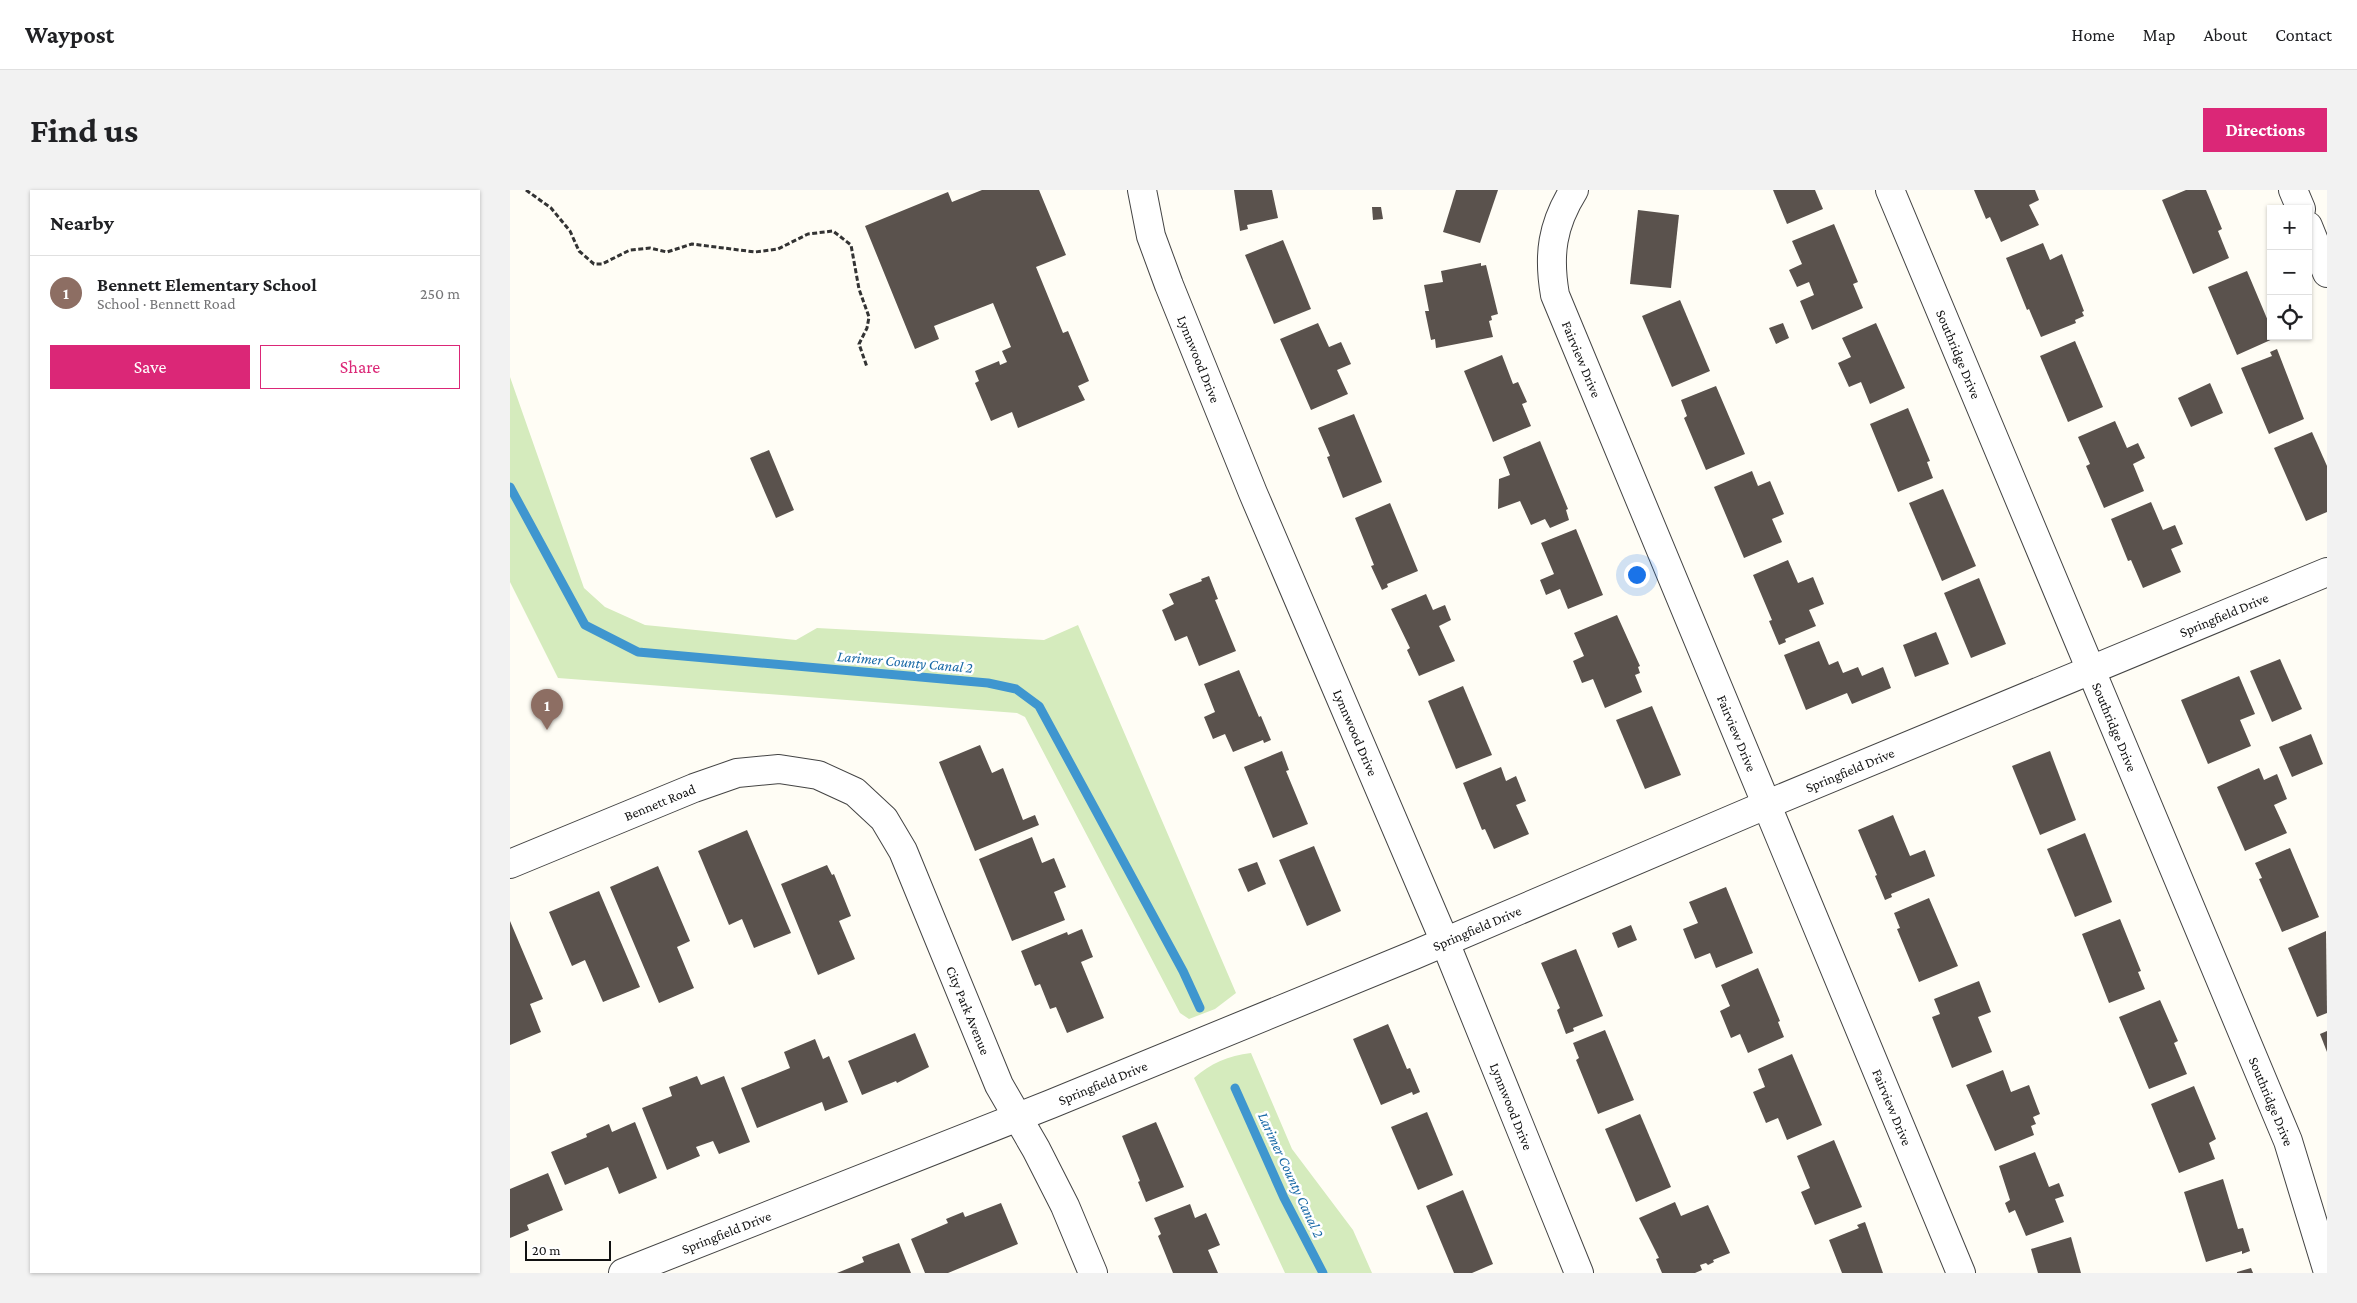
<!DOCTYPE html>
<meta charset="utf-8">
<style>
:root{--surface:#fff;--page:#f2f2f2;--text:#202124;--muted:#757577;--line:#e0e0e0;--accent:#db2777}
body{margin:0;font-family:"Crimson Pro",serif;background:var(--page);color:var(--text)}
.controls{position:absolute;right:15px;top:15px;display:grid;overflow:hidden;border-radius:0px;box-shadow:0 1px 4px #0004}
.controls button{width:45px;height:45px;display:grid;place-items:center;padding:0;border:0;border-bottom:1px solid var(--line);background:var(--surface);color:var(--text);font:25px sans-serif}
.scale{position:absolute;left:15px;bottom:12px;width:86px;box-sizing:border-box;padding-left:5px;border:2px solid #111;border-top:0;font-size:14px;line-height:18px;white-space:nowrap;color:#111;-webkit-text-stroke:4px #fff;paint-order:stroke}
.you{position:absolute;left:1126px;top:384px;width:18px;height:18px;margin:-12px;border:4px solid #fff;border-radius:50%;background:#1a73e8;box-shadow:0 0 0 8px #1a73e833}
.badge{display:grid;place-items:center;width:32px;height:32px;border-radius:50%;background:var(--accent);color:#fff;font-size:16px;font-weight:700}
.pin{position:absolute;translate:-50% -41px;filter:drop-shadow(0 1px 2px #0008)}
.pin::after{content:'';position:absolute;top:26px;width:18px;height:15px;background:inherit;clip-path:polygon(0 0,100% 0,50% 100%)}
.list{margin:0;padding:0;list-style:none}
h2{display:flex;justify-content:space-between;align-items:center;height:65px;margin:0;padding:0 20px;font-size:21px}
h2 small{font-size:16px;font-weight:400;color:var(--muted)}
.list li{display:grid;grid-template-columns:32px 1fr auto;gap:15px;align-items:center;box-sizing:border-box;height:75px;padding:0 20px;border-top:1px solid var(--line)}
.list b{display:block;font-size:19px;white-space:nowrap}
.list p{margin:0;font-size:16px;white-space:nowrap;color:var(--muted)}
.list em{font-size:16px;font-style:normal;color:var(--muted)}
.actions{display:flex;gap:10px;padding:15px 20px}
.actions a{flex:1;padding:11px 0;border:1px solid var(--accent);border-radius:0px;text-align:center;font-size:18px;color:var(--accent)}
.actions .main{background:var(--accent);color:#fff}
.icon{flex:none;width:28px;height:28px;fill:none;stroke:currentColor;stroke-width:2;stroke-linecap:round;stroke-linejoin:round}
.map{position:relative;flex:none;width:1817px;height:1083px;overflow:hidden;border-radius:0px}
header{display:flex;align-items:center;gap:30px;box-sizing:border-box;height:70px;padding:0 25px;background:var(--surface);border-bottom:1px solid var(--line)}
header strong{font-size:24px}
nav{display:flex;gap:28px;margin-inline-start:auto;font-size:18px}
.intro{display:flex;align-items:center;justify-content:space-between;box-sizing:border-box;height:120px;padding:0 30px}
h1{margin:0;font-size:35px}
.button{padding:12px 22px;border-radius:0px;background:var(--accent);color:#fff;font-size:18px;font-weight:700}
main{display:flex;gap:30px;padding:0 30px}
aside{flex:1;background:var(--surface);border-radius:0px;box-shadow:0 1px 4px #0004}
.map>svg:first-child{display:block}
</style>
<header>
<strong>Waypost</strong>
<nav><a>Home</a><a>Map</a><a>About</a><a>Contact</a></nav>
</header>
<div class="intro"><h1>Find us</h1><a class="button">Directions</a></div>
<main>
<aside>
<h2>Nearby<small></small></h2>
<ul class="list">
<li><span class="badge" style="background:#8d6e63">1</span><div><b>Bennett Elementary School</b><p>School · Bennett Road</p></div><em>250 m</em></li>
</ul>
<div class="actions"><a class="main">Save</a><a>Share</a></div>
</aside>
<div class="map">
<svg width="1817" height="1083" viewBox="0 0 1817 1083">
<rect width="100%" height="100%" fill="#fffdf5"/>
<g fill="#d5ebbd">
<polygon points="0,187 74,398 95,417 135,435 286,450 307,438 534,450 568,435 726,803 705,819 679,829 670,823 515,527 507,523 48,488 0,392"/>
<path d="M741,863l41,96 61,81 19,43h-87l-91,-195c17,-15 34,-22 57,-25z"/>
</g>
<g fill="none" stroke-linecap="round" stroke-linejoin="round">
<g stroke="#3f96cf" stroke-width="9">
<polyline points="0,297 75,435 128,462 478,493 506,499 529,516 673,781 690,818"/>
<polyline points="725,898 774,1008 813,1083"/>
</g>
</g>
<g fill="#5a524d">
<polygon points="472,0 529,0 556,65 526,77 553,143 558,141 579,191 568,196 575,210 508,238 502,222 481,231 465,193 469,191 465,181 489,171 490,175 497,172 492,161 501,157 483,113 424,136 429,149 405,159 355,36 438,2 442,12"/>
<polygon points="724,0 762,0 768,28 737,35 738,39 730,41"/>
<polygon points="946,0 988,0 970,53 933,42"/>
<polygon points="1263,0 1305,0 1313,19 1277,34"/>
<polygon points="1464,0 1525,0 1529,10 1519,15 1529,35 1491,52 1480,27 1476,29"/>
<polygon points="1676,0 1696,0 1712,39 1708,41 1719,68 1683,84 1652,10"/>
<polygon points="862,17 871,17 873,29 863,30"/>
<polygon points="1128,20 1169,25 1161,98 1120,94"/>
<polygon points="1324,34 1348,92 1343,94 1353,118 1302,140 1290,111 1304,105 1299,92 1287,97 1279,80 1292,74 1282,51"/>
<polygon points="773,50 801,119 764,134 735,65"/>
<polygon points="1533,53 1540,70 1552,64 1574,121 1572,122 1574,126 1565,130 1566,133 1531,147 1519,119 1517,120 1496,68"/>
<polygon points="971,73 971,76 976,75 988,124 981,126 982,130 979,131 983,147 926,158 925,149 921,150 915,121 919,121 914,95 933,92 931,81"/>
<polygon points="1737,81 1761,138 1761,146 1765,148 1727,165 1698,97"/>
<polygon points="1170,110 1200,181 1162,197 1132,126"/>
<polygon points="808,133 819,157 831,152 841,174 827,180 838,204 801,220 770,149"/>
<polygon points="1273,133 1279,148 1266,154 1259,138"/>
<polygon points="1366,133 1395,198 1360,214 1351,192 1339,197 1328,173 1341,167 1332,148"/>
<polygon points="1565,151 1593,217 1558,232 1530,166"/>
<polygon points="1767,159 1794,229 1759,244 1731,178 1762,166 1760,162"/>
<polygon points="992,165 1003,194 1008,192 1017,212 1012,214 1021,236 983,252 954,181"/>
<polygon points="1700,193 1713,223 1681,237 1668,208"/>
<polygon points="1206,196 1235,264 1196,280 1174,228 1177,226 1171,210"/>
<polygon points="1398,218 1420,271 1417,272 1423,288 1388,302 1360,234"/>
<polygon points="844,224 872,292 833,308 817,267 820,266 808,238"/>
<polygon points="1605,231 1617,258 1628,253 1635,268 1623,274 1634,301 1594,318 1576,276 1580,274 1568,247"/>
<polygon points="1802,242 1817,276 1817,322 1796,331 1764,258"/>
<polygon points="1030,251 1058,319 1056,320 1059,330 1040,338 1035,329 1021,335 1010,311 988,319 989,289 1000,285 993,267"/>
<polygon points="259,260 284,320 266,328 240,268"/>
<polygon points="1242,281 1248,296 1260,291 1274,324 1262,329 1272,352 1234,368 1204,297"/>
<polygon points="1433,299 1466,376 1432,391 1399,313"/>
<polygon points="1641,312 1653,340 1665,335 1673,354 1661,359 1671,382 1633,398 1621,370 1618,371 1601,329"/>
<polygon points="880,313 908,381 877,394 878,397 872,400 861,376 864,375 845,328"/>
<polygon points="1066,339 1093,405 1058,419 1050,399 1036,405 1030,390 1044,384 1031,353"/>
<polygon points="1278,370 1288,393 1303,387 1314,414 1299,420 1306,436 1275,449 1276,452 1269,455 1259,431 1262,430 1243,385"/>
<polygon points="699,386 708,409 705,410 726,461 689,476 677,446 665,451 652,420 664,414 659,404 692,391 691,389"/>
<polygon points="1469,388 1496,454 1461,468 1434,403"/>
<polygon points="916,404 923,420 935,415 941,430 929,436 945,471 909,486 897,460 900,458 881,419"/>
<polygon points="1107,425 1130,476 1128,477 1130,483 1125,485 1132,502 1095,518 1083,489 1072,493 1063,471 1074,466 1064,443"/>
<polygon points="1426,442 1439,474 1405,487 1393,455"/>
<polygon points="1309,451 1319,475 1328,471 1333,483 1348,477 1352,486 1373,477 1381,498 1342,514 1337,503 1296,520 1274,465"/>
<polygon points="1770,469 1792,519 1762,532 1740,481"/>
<polygon points="729,480 749,527 751,526 761,550 754,553 753,550 723,562 715,544 703,549 694,527 705,522 694,494"/>
<polygon points="1729,486 1745,524 1730,530 1741,556 1698,574 1671,510"/>
<polygon points="953,496 982,565 946,579 918,511"/>
<polygon points="1142,516 1171,585 1135,599 1106,530"/>
<polygon points="1801,544 1813,574 1782,587 1769,557"/>
<polygon points="470,555 482,583 493,578 513,630 525,625 529,635 465,661 429,572"/>
<polygon points="772,561 779,580 776,581 798,634 763,648 734,577"/>
<polygon points="1540,561 1566,630 1530,645 1502,576"/>
<polygon points="991,577 996,591 1006,586 1016,611 1006,615 1019,644 984,659 975,639 972,640 953,593"/>
<polygon points="1749,578 1754,590 1767,584 1777,609 1764,615 1777,643 1735,661 1707,597"/>
<polygon points="1383,625 1400,666 1415,660 1425,686 1381,704 1382,707 1375,710 1365,686 1367,685 1348,640"/>
<polygon points="237,640 281,743 244,758 232,729 219,735 188,661"/>
<polygon points="1575,643 1602,712 1565,727 1537,659"/>
<polygon points="522,647 532,673 544,668 556,697 544,702 555,730 502,751 469,669"/>
<polygon points="804,656 831,721 797,736 769,670"/>
<polygon points="1780,658 1809,727 1772,742 1749,689 1752,688 1745,673"/>
<polygon points="747,672 756,694 738,702 728,679"/>
<polygon points="317,675 322,685 324,684 341,726 329,731 345,769 308,785 271,694"/>
<polygon points="148,676 180,751 167,757 184,798 149,813 100,697"/>
<polygon points="1216,697 1243,763 1206,778 1200,763 1185,769 1173,739 1188,733 1179,712"/>
<polygon points="89,701 130,797 93,812 75,770 62,776 39,722"/>
<polygon points="1419,708 1448,776 1409,792 1387,739 1390,738 1384,723"/>
<polygon points="1610,729 1631,781 1628,782 1635,799 1599,813 1572,744"/>
<polygon points="0,731 33,809 20,814 31,842 0,855"/>
<polygon points="1121,735 1127,750 1108,758 1102,743"/>
<polygon points="572,739 583,767 571,772 594,828 557,843 546,817 540,819 530,794 525,796 511,761 557,742 558,745"/>
<polygon points="1816,741 1817,823 1807,827 1778,758"/>
<polygon points="1066,759 1093,826 1063,838 1064,841 1056,844 1047,820 1050,818 1031,773"/>
<polygon points="1248,778 1270,831 1268,832 1274,847 1238,863 1230,844 1221,848 1210,821 1220,816 1211,795"/>
<polygon points="1469,791 1481,822 1468,827 1482,862 1442,878 1422,827 1430,824 1424,809"/>
<polygon points="1650,810 1668,851 1664,853 1677,884 1639,899 1609,827"/>
<polygon points="878,834 897,879 900,878 910,902 903,905 902,902 871,915 843,849"/>
<polygon points="1095,840 1124,910 1088,924 1066,870 1069,868 1063,853"/>
<polygon points="1817,841 1817,862 1810,844"/>
<polygon points="405,843 419,877 387,893 386,891 352,905 338,871"/>
<polygon points="305,849 313,869 319,866 338,912 315,921 312,912 247,938 231,898 280,878 274,862"/>
<polygon points="1282,864 1312,935 1277,950 1268,928 1256,933 1243,902 1255,897 1248,879"/>
<polygon points="1493,880 1501,902 1519,895 1530,924 1523,927 1526,934 1521,936 1524,945 1485,961 1456,895"/>
<polygon points="187,886 191,895 214,886 240,952 209,964 203,951 186,957 190,966 157,980 132,918 162,906 159,897"/>
<polygon points="1684,896 1706,949 1699,953 1705,969 1669,983 1641,914"/>
<polygon points="917,922 943,985 908,1000 881,937"/>
<polygon points="1130,924 1161,997 1126,1012 1095,939"/>
<polygon points="125,932 147,988 109,1004 98,977 55,995 41,962 77,947 76,944 99,934 102,942"/>
<polygon points="646,932 674,997 636,1012 628,992 630,991 612,946"/>
<polygon points="1324,950 1352,1017 1305,1035 1291,1002 1300,998 1287,966"/>
<polygon points="1525,962 1539,997 1549,993 1554,1006 1545,1009 1554,1032 1516,1046 1505,1020 1499,1023 1495,1013 1500,1010 1489,976"/>
<polygon points="38,983 53,1020 17,1035 19,1040 0,1048 0,999"/>
<polygon points="1713,989 1728,1039 1733,1038 1740,1061 1732,1064 1732,1061 1696,1072 1674,1002"/>
<polygon points="953,1000 983,1074 962,1083 944,1083 916,1016"/>
<polygon points="1165,1012 1171,1026 1198,1015 1220,1063 1203,1070 1204,1072 1198,1075 1196,1073 1190,1075 1192,1080 1185,1083 1152,1083 1146,1069 1149,1068 1129,1028"/>
<polygon points="491,1013 508,1054 438,1083 415,1083 401,1049 438,1033 436,1029 453,1022 455,1027"/>
<polygon points="680,1014 685,1028 696,1023 710,1055 698,1060 708,1083 663,1083 648,1046 651,1044 644,1028"/>
<polygon points="1355,1032 1373,1083 1332,1083 1319,1050 1349,1038 1347,1035"/>
<polygon points="1561,1047 1571,1083 1528,1083 1521,1059"/>
<polygon points="389,1053 401,1083 327,1083 354,1072 352,1067"/>
<polygon points="1741,1078 1743,1083 1727,1083 1727,1082"/>
</g>
<g fill="none" stroke-linecap="round" stroke-linejoin="round">
<g stroke="#444" stroke-width="30">
<g id="minor">
<path id="s1" d="M632,0l9,46 18,49 84,208 192,449 134,331"/>
<path id="s2" d="M1064,0c-22,35 -26,65 -19,105l406,978"/>
<path id="s3" d="M1380,0l398,951 39,128"/>
<polyline points="1783,0 1791,19"/>
<polyline points="1798,36 1817,83"/>
<path id="s4" d="M0,674l184,-76 43,-15 42,-4 39,6 37,17 29,27 19,32 96,234 37,64 29,57 28,67"/>
<path id="s5" d="M113,1083l428,-169 363,-149 354,-151 559,-232"/>
</g>
</g>
<polyline stroke="#333" stroke-width="3" stroke-dasharray="5 2.5" stroke-linecap="butt" points="16,0 41,18 60,41 69,61 84,74 92,74 120,60 140,58 157,62 182,54 245,62 268,59 298,44 323,41 341,55 349,99 359,127 357,138 349,154 357,177"/>
<use href="#minor" stroke="#fff" stroke-width="28"/>
</g>
<g text-anchor="middle" stroke-width="5" stroke-linejoin="round" paint-order="stroke">
<g font-size="14" fill="#111" stroke="#fff">
<text dy="5" stroke="none"><textPath href="#s3" startOffset="178">Southridge Drive</textPath></text>
<text dy="5" stroke="none"><textPath href="#s1" startOffset="179">Lynnwood Drive</textPath></text>
<text dy="5" stroke="none"><textPath href="#s2" startOffset="179">Fairview Drive</textPath></text>
<text dy="5" stroke="none"><textPath href="#s5" startOffset="1731">Springfield Drive</textPath></text>
<text dy="5" stroke="none"><textPath href="#s3" startOffset="582">Southridge Drive</textPath></text>
<text dy="5" stroke="none"><textPath href="#s1" startOffset="584">Lynnwood Drive</textPath></text>
<text dy="5" stroke="none"><textPath href="#s2" startOffset="584">Fairview Drive</textPath></text>
<text dy="5" stroke="none"><textPath href="#s5" startOffset="1326">Springfield Drive</textPath></text>
<text dy="5" stroke="none"><textPath href="#s4" startOffset="162">Bennett Road</textPath></text>
<text dy="5" stroke="none"><textPath href="#s5" startOffset="921">Springfield Drive</textPath></text>
<text dy="5" stroke="none"><textPath href="#s4" startOffset="616">City Park Avenue</textPath></text>
<text dy="5" stroke="none"><textPath href="#s5" startOffset="516">Springfield Drive</textPath></text>
<text dy="5" stroke="none"><textPath href="#s3" startOffset="988">Southridge Drive</textPath></text>
<text dy="5" stroke="none"><textPath href="#s1" startOffset="989">Lynnwood Drive</textPath></text>
<text dy="5" stroke="none"><textPath href="#s2" startOffset="989">Fairview Drive</textPath></text>
<text dy="5" stroke="none"><textPath href="#s5" startOffset="111">Springfield Drive</textPath></text>
</g>
<g font-size="15" font-style="italic" fill="#1768a6" stroke="#fff">
<text transform="translate(395 472) rotate(5)" y="5">Larimer County Canal 2</text>
<text transform="translate(781 985) rotate(65)" y="5">Larimer County Canal 2</text>
</g>
</g>
</svg>
<div class="controls">
<button>+</button>
<button>−</button>
<button><svg class="icon" aria-label="locate" viewBox="0 0 24 24"><circle cx="12" cy="12" r="6"/><path d="M12 2v4M12 18v4M2 12h4M18 12h4"/></svg></button>
</div>
<div class="scale">20 m</div>
<div class="you"></div>
<div class="pin badge" style="left:37px;top:540px;background:#8d6e63">1</div>
</div>
</main>
